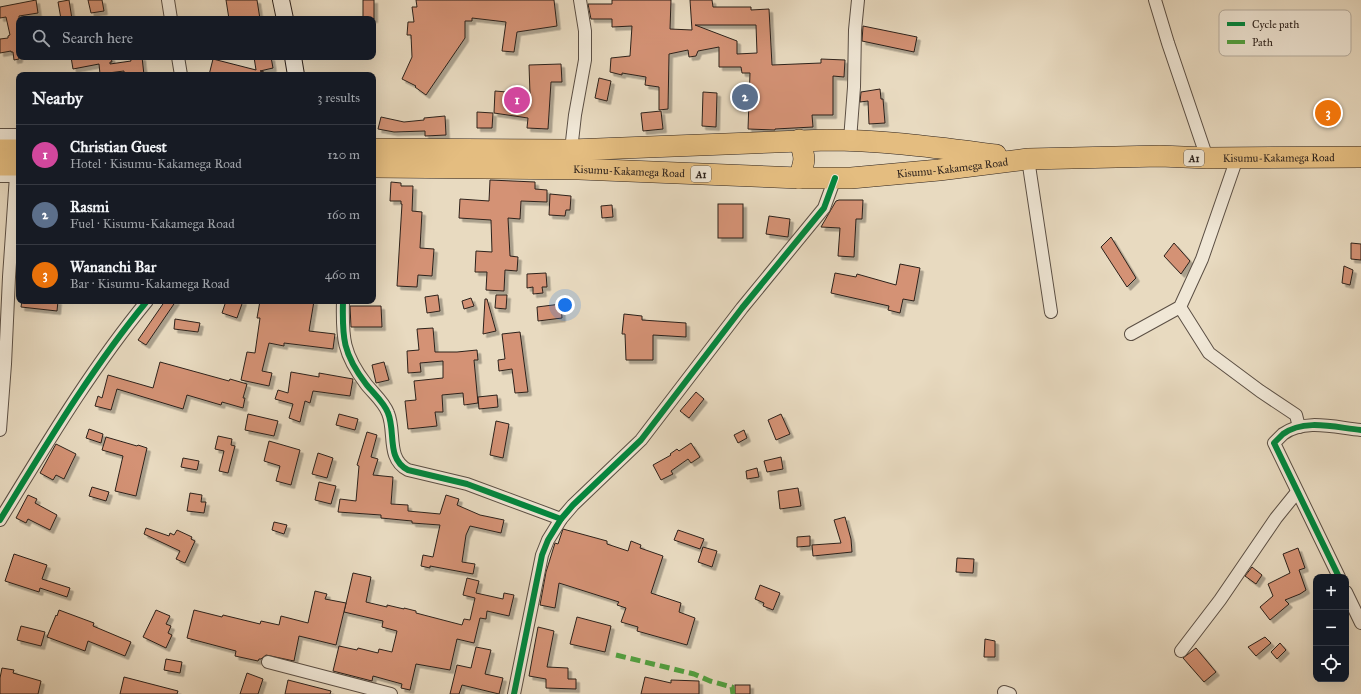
<!DOCTYPE html>
<meta charset="utf-8">
<style>
:root{--surface:#171b24;--page:#20242c;--text:#f1f3f6;--muted:#9ea1a6;--line:#363941;--accent:#ea580c}
body{margin:0;font-family:"IM FELL Great Primer",serif;background:var(--page);color:var(--text)}
.controls{position:absolute;right:12px;bottom:12px;display:grid;overflow:hidden;border-radius:8px;box-shadow:0 4px 16px #0002}
.controls button{width:36px;height:36px;display:grid;place-items:center;padding:0;border:0;border-bottom:1px solid var(--line);background:var(--surface);color:var(--text);font:20px sans-serif}
.you{position:absolute;left:565px;top:305px;width:14px;height:14px;margin:-10px;border:3px solid #fff;border-radius:50%;background:#1a73e8;box-shadow:0 0 0 6px #1a73e833}
.badge{display:grid;place-items:center;width:26px;height:26px;border-radius:50%;background:var(--accent);color:#fff;font-size:13px;font-weight:700}
.pin{position:absolute;translate:-50% -50%;border:2px solid #fff;box-shadow:0 1px 4px #0006}
.list{margin:0;padding:0;list-style:none}
h2{display:flex;justify-content:space-between;align-items:center;height:52px;margin:0;padding:0 16px;font-size:17px}
h2 small{font-size:13px;font-weight:400;color:var(--muted)}
.list li{display:grid;grid-template-columns:26px 1fr auto;gap:12px;align-items:center;box-sizing:border-box;height:60px;padding:0 16px;border-top:1px solid var(--line)}
.list b{display:block;font-size:15px;white-space:nowrap}
.list p{margin:0;font-size:13px;white-space:nowrap;color:var(--muted)}
.list em{font-size:13px;font-style:normal;color:var(--muted)}
.icon{flex:none;width:22px;height:22px;fill:none;stroke:currentColor;stroke-width:2;stroke-linecap:round;stroke-linejoin:round}
.map{position:relative;flex:none;width:1361px;height:694px;overflow:hidden}
.search{position:absolute;background:var(--surface);box-shadow:0 4px 16px #0002;left:16px;top:16px;width:360px;height:44px;display:flex;align-items:center;gap:10px;box-sizing:border-box;padding:0 14px;border-radius:8px;color:var(--muted);font-size:15px}
.panel{position:absolute;background:var(--surface);box-shadow:0 4px 16px #0002;left:16px;top:72px;width:360px;height:232px;border-radius:8px}
.map>svg:first-child{display:block}
</style>
<div class="map">
<svg width="1361" height="694" viewBox="0 0 1361 694">
<defs>
<filter id="shadow"><feDropShadow dx="3.5" dy="3.5" stdDeviation="0" flood-color="#0004"/></filter>
</defs>
<rect width="100%" height="100%" fill="#e8dac0"/>
<filter id="stains"><feTurbulence type="fractalNoise" baseFrequency=".005" numOctaves="4"/><feColorMatrix values="0 0 0 0 .2 0 0 0 0 .09 0 0 0 0 .02 0 0 0 .5 -.17"/></filter>
<radialGradient id="worn" r=".72"><stop offset=".6" stop-color="#630" stop-opacity="0"/><stop offset="1" stop-color="#630" stop-opacity=".3"/></radialGradient>
<g fill="#d49274" stroke="#2c211b" fill-rule="evenodd" filter="url(#shadow)">
<polygon points="36,0 38,13 19,16 19,59 14,60 13,52 11,52 11,51 0,53 0,39 8,38 8,36 10,35 6,17 0,18 0,7"/>
<polygon points="69,0 72,19 61,19 58,2"/>
<polygon points="88,0 102,0 104,11 91,13"/>
<polygon points="226,0 257,0 260,19 229,19"/>
<rect x="363" y="0" width="11" height="19"/>
<polygon points="416,0 554,0 557,26 517,32 514,52 502,51 506,22 472,18 472,21 465,21 465,38 426,95 415,87 416,86 402,79 412,57 411,35 407,35 408,22 414,22 412,7 417,7"/>
<path d="M612,0h59l-1,29 22,1 -2,-30h22l1,7h38v3l18,-1 3,56 49,-2v-4l24,1 -1,17 -11,-1v39h-21l1,12 -38,2v1l-27,-1 2,-56h-8l-1,-6h-22v-20l-21,4 -2,5 -7,1 -1,-7 -19,4 -1,55 -9,1v-23l-14,-2 1,-8 -24,-4v2l-12,-3 1,-14 19,-2 2,-30 -20,1v-8h-21l-3,-15h24zM695,25h61l1,28 -20,1v-13z"/>
<polygon points="863,26 917,37 914,52 862,41"/>
<polygon points="71,57 111,57 112,62 110,62 110,64 131,61 130,57 142,57 144,75 124,75 124,71 100,74 99,64 73,69"/>
<polygon points="254,57 271,57 273,68 260,71 264,72 263,75 209,75 213,59 256,70"/>
<polygon points="561,64 562,82 551,82 548,129 527,128 528,118 494,113 495,91 530,94 529,65"/>
<polygon points="599,78 611,81 607,101 595,98"/>
<polygon points="880,89 881,99 883,99 885,123 869,124 868,101 860,102 861,92"/>
<polygon points="703,92 717,93 716,127 702,126"/>
<polygon points="661,111 663,129 643,131 641,113"/>
<polygon points="477,112 493,113 492,128 477,128"/>
<polygon points="445,116 446,135 425,136 425,131 394,132 378,129 381,117 404,122 424,120 424,118"/>
<polygon points="490,180 535,182 535,189 547,190 547,202 521,201 520,219 508,218 510,256 518,257 517,271 505,270 504,291 486,290 487,272 475,272 476,251 492,252 491,220 459,218 460,199 489,201"/>
<polygon points="391,182 401,183 401,186 413,186 412,211 422,212 420,248 434,249 432,276 418,275 417,287 397,286 402,204 401,204 401,201 390,201"/>
<polygon points="550,194 571,196 570,210 566,210 565,216 549,215"/>
<polygon points="839,200 863,200 862,219 856,219 854,257 838,256 840,228 821,227 836,201"/>
<rect x="718" y="204" width="25" height="34"/>
<polygon points="612,205 613,217 602,218 601,206"/>
<polygon points="769,216 790,219 788,237 766,234"/>
<polygon points="1111,237 1136,278 1127,287 1101,247"/>
<polygon points="1174,243 1190,261 1181,274 1164,256"/>
<polygon points="1351,243 1361,244 1361,260 1351,259"/>
<polygon points="900,264 920,268 914,301 903,299 900,313 888,310 889,306 831,293 835,273 856,277 857,274 896,285"/>
<polygon points="1344,266 1353,270 1350,285 1342,283"/>
<polygon points="546,273 547,287 542,287 543,293 533,294 533,287 527,288 527,274"/>
<polygon points="438,295 440,311 427,313 425,297"/>
<polygon points="496,295 507,295 506,309 495,308"/>
<polygon points="471,298 474,306 464,309 462,301"/>
<polygon points="485,299 487,299 496,331 483,334"/>
<polygon points="22,301 58,301 57,311 21,307"/>
<polygon points="165,301 176,301 146,345 138,340"/>
<polygon points="226,301 243,301 237,318 222,313"/>
<polygon points="260,301 314,301 309,331 335,334 333,349 284,343 284,346 269,343 262,371 272,373 269,386 241,380 247,352 255,353 260,318 257,318"/>
<polygon points="561,304 562,318 538,321 537,307"/>
<polygon points="350,306 381,306 382,327 351,327"/>
<polygon points="624,314 642,316 642,320 686,323 686,337 653,335 653,360 626,360 625,334 622,334"/>
<polygon points="175,319 200,323 198,332 174,329"/>
<polygon points="433,328 435,352 457,352 477,350 478,360 474,360 478,403 464,405 463,393 442,395 443,412 435,412 437,426 408,429 405,401 416,400 414,381 443,378 443,361 420,363 421,372 408,373 407,351 419,350 417,329"/>
<polygon points="520,332 528,392 515,393 512,369 499,371 498,360 505,359 502,334"/>
<polygon points="160,362 229,381 230,379 247,384 243,398 245,398 243,408 222,402 221,405 187,395 183,409 117,389 111,410 95,406 98,396 102,398 108,375 153,388"/>
<polygon points="384,362 389,380 376,383 372,365"/>
<polygon points="291,372 319,377 319,373 353,379 350,396 313,391 310,403 305,401 300,422 289,418 293,404 275,399 278,390 288,393"/>
<polygon points="696,392 704,399 689,418 680,411"/>
<polygon points="497,395 498,407 479,409 478,397"/>
<polygon points="248,414 278,421 274,436 245,430"/>
<polygon points="339,414 358,419 355,430 336,425"/>
<polygon points="781,414 790,434 776,440 768,420"/>
<polygon points="496,421 509,424 503,458 490,455"/>
<polygon points="89,429 103,434 101,443 86,438"/>
<polygon points="744,430 747,438 738,443 734,435"/>
<polygon points="367,432 377,435 371,457 378,459 373,475 393,477 391,504 408,505 408,511 440,514 446,495 459,499 457,505 480,515 504,520 501,533 470,526 466,535 462,562 475,564 473,574 430,566 430,568 421,566 423,555 433,557 440,525 412,523 412,521 381,518 381,515 338,512 340,499 356,501 359,466 357,465"/>
<polygon points="218,436 232,439 231,445 235,446 228,473 219,471 224,451 215,449"/>
<polygon points="106,437 137,446 138,445 147,448 136,496 115,491 123,456 102,450"/>
<polygon points="269,441 300,450 291,485 276,481 280,466 264,461"/>
<polygon points="691,443 700,457 691,463 688,459 671,471 673,474 661,480 653,465 671,455 670,454 677,449 679,451"/>
<polygon points="56,444 76,454 64,479 56,475 53,480 40,473"/>
<polygon points="318,453 333,458 327,478 312,474"/>
<polygon points="781,457 783,469 767,472 764,461"/>
<polygon points="183,458 199,461 197,470 181,467"/>
<polygon points="757,468 759,477 747,479 746,471"/>
<polygon points="319,482 336,486 331,504 315,500"/>
<polygon points="92,487 109,492 106,501 89,496"/>
<polygon points="798,488 801,506 780,509 778,491"/>
<polygon points="190,493 202,495 201,502 206,502 204,513 187,511"/>
<polygon points="28,495 37,499 35,503 57,515 50,530 28,519 26,523 16,518"/>
<polygon points="845,517 851,539 852,552 813,556 812,545 841,543 834,520"/>
<polygon points="274,522 287,525 284,534 272,530"/>
<polygon points="146,528 169,536 170,533 174,535 177,530 192,537 191,539 195,541 185,563 176,559 180,551 144,534"/>
<polygon points="563,529 607,541 607,544 628,551 631,541 641,545 640,548 663,556 651,593 681,603 679,612 695,618 687,645 637,631 638,627 621,622 626,608 617,605 619,602 559,583 555,608 540,605 546,572 555,543 558,544"/>
<polygon points="678,530 704,539 700,549 674,540"/>
<polygon points="810,536 810,546 797,547 797,537"/>
<polygon points="703,547 717,551 712,567 698,562"/>
<polygon points="1298,548 1305,568 1299,570 1306,590 1300,594 1285,600 1289,604 1270,620 1260,607 1273,596 1268,584 1290,573 1283,554"/>
<polygon points="14,554 47,565 42,579 70,588 67,597 40,588 39,592 5,581"/>
<polygon points="957,558 974,559 973,573 956,572"/>
<polygon points="1252,567 1262,575 1256,584 1245,576"/>
<polygon points="353,573 371,577 366,602 387,607 387,605 404,609 404,608 416,611 416,613 462,625 464,619 470,620 475,598 463,595 467,578 479,581 476,593 503,599 504,593 514,595 509,616 487,611 486,619 480,618 474,643 457,639 450,670 416,664 410,690 401,688 402,684 373,676 372,681 333,671 339,646 357,650 358,648 378,653 379,649 392,652 397,631 382,627 383,621 344,612"/>
<polygon points="760,585 780,593 773,610 763,606 764,603 755,599"/>
<polygon points="315,591 327,594 325,599 346,603 336,645 299,636 294,661 266,655 261,659 259,659 258,661 235,656 236,651 187,638 194,610 222,617 223,615 260,624 261,621 279,625 281,616 308,623"/>
<polygon points="59,610 94,623 93,626 131,642 125,656 88,641 85,651 47,637 56,615 57,616"/>
<polygon points="156,610 170,616 166,624 171,626 168,633 172,635 166,648 143,637"/>
<polygon points="577,617 611,626 605,652 570,644"/>
<polygon points="21,626 45,632 41,646 17,640"/>
<polygon points="538,627 554,631 547,667 568,668 568,679 576,679 576,689 546,688 546,679 529,676"/>
<polygon points="1265,637 1271,643 1256,656 1248,647"/>
<polygon points="985,639 995,641 995,657 984,657"/>
<polygon points="1280,643 1286,650 1277,659 1271,652"/>
<polygon points="476,647 491,650 485,674 503,678 499,694 462,685 459,694 450,694 457,665 471,668"/>
<polygon points="1196,648 1216,672 1204,682 1183,658"/>
<polygon points="166,659 182,662 180,673 164,670"/>
<polygon points="2,668 14,670 13,673 41,681 38,694 0,694 0,678"/>
<polygon points="247,673 263,679 258,694 240,694"/>
<polygon points="124,677 178,691 177,694 120,694"/>
<polygon points="645,677 671,683 671,680 699,681 699,694 641,694"/>
<polygon points="288,680 331,691 330,694 285,694"/>
<rect x="735" y="685" width="15" height="9"/>
</g>
<g fill="none" stroke-linecap="round" stroke-linejoin="round">
<g stroke="#5b4f44" stroke-width="14">
<g id="street">
<polyline points="168,0 171,19"/>
<polyline points="1155,0 1168,43 1207,158"/>
<polyline points="178,57 181,75"/>
<polyline points="0,135 19,135"/>
<polyline points="850,140 854,87 855,30 858,0"/>
<polyline points="571,150 575,115 585,60 585,31 580,0"/>
<polyline points="1028,159 1051,312"/>
<polyline points="0,176 19,176"/>
<path d="M343,301c-1,37 0,53 23,83 7,9 18,18 22,29 8,19 -2,46 20,57l59,14 94,35"/>
<polyline points="1180,307 1209,353 1260,391 1296,415 1299,427"/>
<polyline points="1131,334 1180,307 1202,259 1237,158"/>
<polyline points="0,430 5,364 9,277 16,176"/>
<path d="M0,520c46,-75 91,-151 147,-219"/>
<path d="M1339,577l-65,-134c3,-3 6,-6 9,-9 22,-16 54,-6 78,-4"/>
<polyline points="1346,592 1361,623"/>
<polyline points="1181,651 1220,600 1276,518 1297,492"/>
<polyline points="268,662 391,694"/>
<polyline points="1004,692 1010,694"/>
<polyline points="514,694 542,555 548,540 561,519 573,505 641,440 742,308 824,208 835,178"/>
</g>
</g>
<g stroke="#2c211b" stroke-width="18">
<g id="secondary">
<polyline points="281,0 285,19"/>
<polyline points="293,57 296,75"/>
</g>
</g>
<g stroke="#2c211b" stroke-width="22">
<g id="highway">
<path d="M373,149l198,1 256,-10c56,0 113,8 169,15"/>
<polyline points="0,150 19,150"/>
<polyline points="0,165 19,165"/>
<path id="s1" d="M373,167l206,2 220,9h52l88,-8 89,-11 132,-3 47,2 154,-1"/>
<path d="M799,178c6,-17 7,-20 0,-38"/>
</g>
</g>
<use href="#street" stroke="#f0e7d6" stroke-width="12"/>
<use href="#secondary" stroke="#f0e7d6" stroke-width="16"/>
<use href="#highway" stroke="#e4bd80" stroke-width="21"/>
<polyline stroke="#51a240" stroke-width="5" stroke-dasharray="10 5" stroke-linecap="butt" points="616,655 694,674 710,681 732,687 733,694"/>
<g stroke="#f0e7d6" stroke-width="8">
<g id="cycleway">
<path d="M343,301c-1,37 0,53 23,83 7,9 18,18 22,29 8,19 -2,46 20,57l59,14 94,35"/>
<path d="M0,520c46,-75 91,-151 147,-219"/>
<path d="M1339,577l-65,-134c3,-3 6,-6 9,-9 22,-16 54,-6 78,-4"/>
<polyline points="514,694 542,555 548,540 561,519 573,505 641,440 742,308 824,208 835,178"/>
</g>
</g>
<use href="#cycleway" stroke="#00873e" stroke-width="6"/>
</g>
<g text-anchor="middle" stroke-width="3" stroke-linejoin="round" paint-order="stroke">
<g fill="#f0e7d6" stroke="#675c53" stroke-width="1">
<rect x="1184" y="150" width="20" height="16" rx="3"/>
<rect x="691" y="166" width="20" height="16" rx="3"/>
</g>
<g font-size="10" font-weight="bold" fill="#2c211b">
<text x="1194" y="162">A1</text>
<text x="701" y="178">A1</text>
</g>
<g font-size="11" fill="#2c211b" stroke="#f0e7d6">
<text dy="4" stroke="none"><textPath href="#s1" startOffset="907">Kisumu-Kakamega Road</textPath></text>
<text dy="4" stroke="none"><textPath href="#s1" startOffset="580">Kisumu-Kakamega Road</textPath></text>
<text dy="4" stroke="none"><textPath href="#s1" startOffset="256">Kisumu-Kakamega Road</textPath></text>
</g>
</g>
<rect x="1219" y="10" width="132" height="46" rx="6" fill="#f0e7d6" stroke="#b5ac9e" stroke-width="1"/>
<rect x="1227" y="22" width="18" height="4" fill="#00873e"/>
<rect x="1227" y="40" width="18" height="4" fill="#51a240"/>
<g font-size="11" fill="#2c211b">
<text x="1252" y="28">Cycle path</text>
<text x="1252" y="46">Path</text>
</g>
<rect width="100%" height="100%" filter="url(#stains)"/>
<rect width="100%" height="100%" fill="url(#worn)"/>
</svg>
<div class="controls">
<button>+</button>
<button>−</button>
<button><svg class="icon" aria-label="locate" viewBox="0 0 24 24"><circle cx="12" cy="12" r="6"/><path d="M12 2v4M12 18v4M2 12h4M18 12h4"/></svg></button>
</div>
<div class="you"></div>
<div class="pin badge" style="left:517px;top:100px;background:#d1479c">1</div>
<div class="pin badge" style="left:745px;top:97px;background:#5c6f8a">2</div>
<div class="pin badge" style="left:1328px;top:113px;background:#e8710a">3</div>
<div class="search"><svg class="icon" aria-label="search" viewBox="0 0 24 24"><circle cx="10" cy="10" r="6"/><path d="M15 15l6 6"/></svg>Search here</div>
<section class="panel">
<h2>Nearby<small>3 results</small></h2>
<ul class="list">
<li><span class="badge" style="background:#d1479c">1</span><div><b>Christian Guest</b><p>Hotel · Kisumu-Kakamega Road</p></div><em>120 m</em></li>
<li><span class="badge" style="background:#5c6f8a">2</span><div><b>Rasmi</b><p>Fuel · Kisumu-Kakamega Road</p></div><em>160 m</em></li>
<li><span class="badge" style="background:#e8710a">3</span><div><b>Wananchi Bar</b><p>Bar · Kisumu-Kakamega Road</p></div><em>460 m</em></li>
</ul>
</section>
</div>
